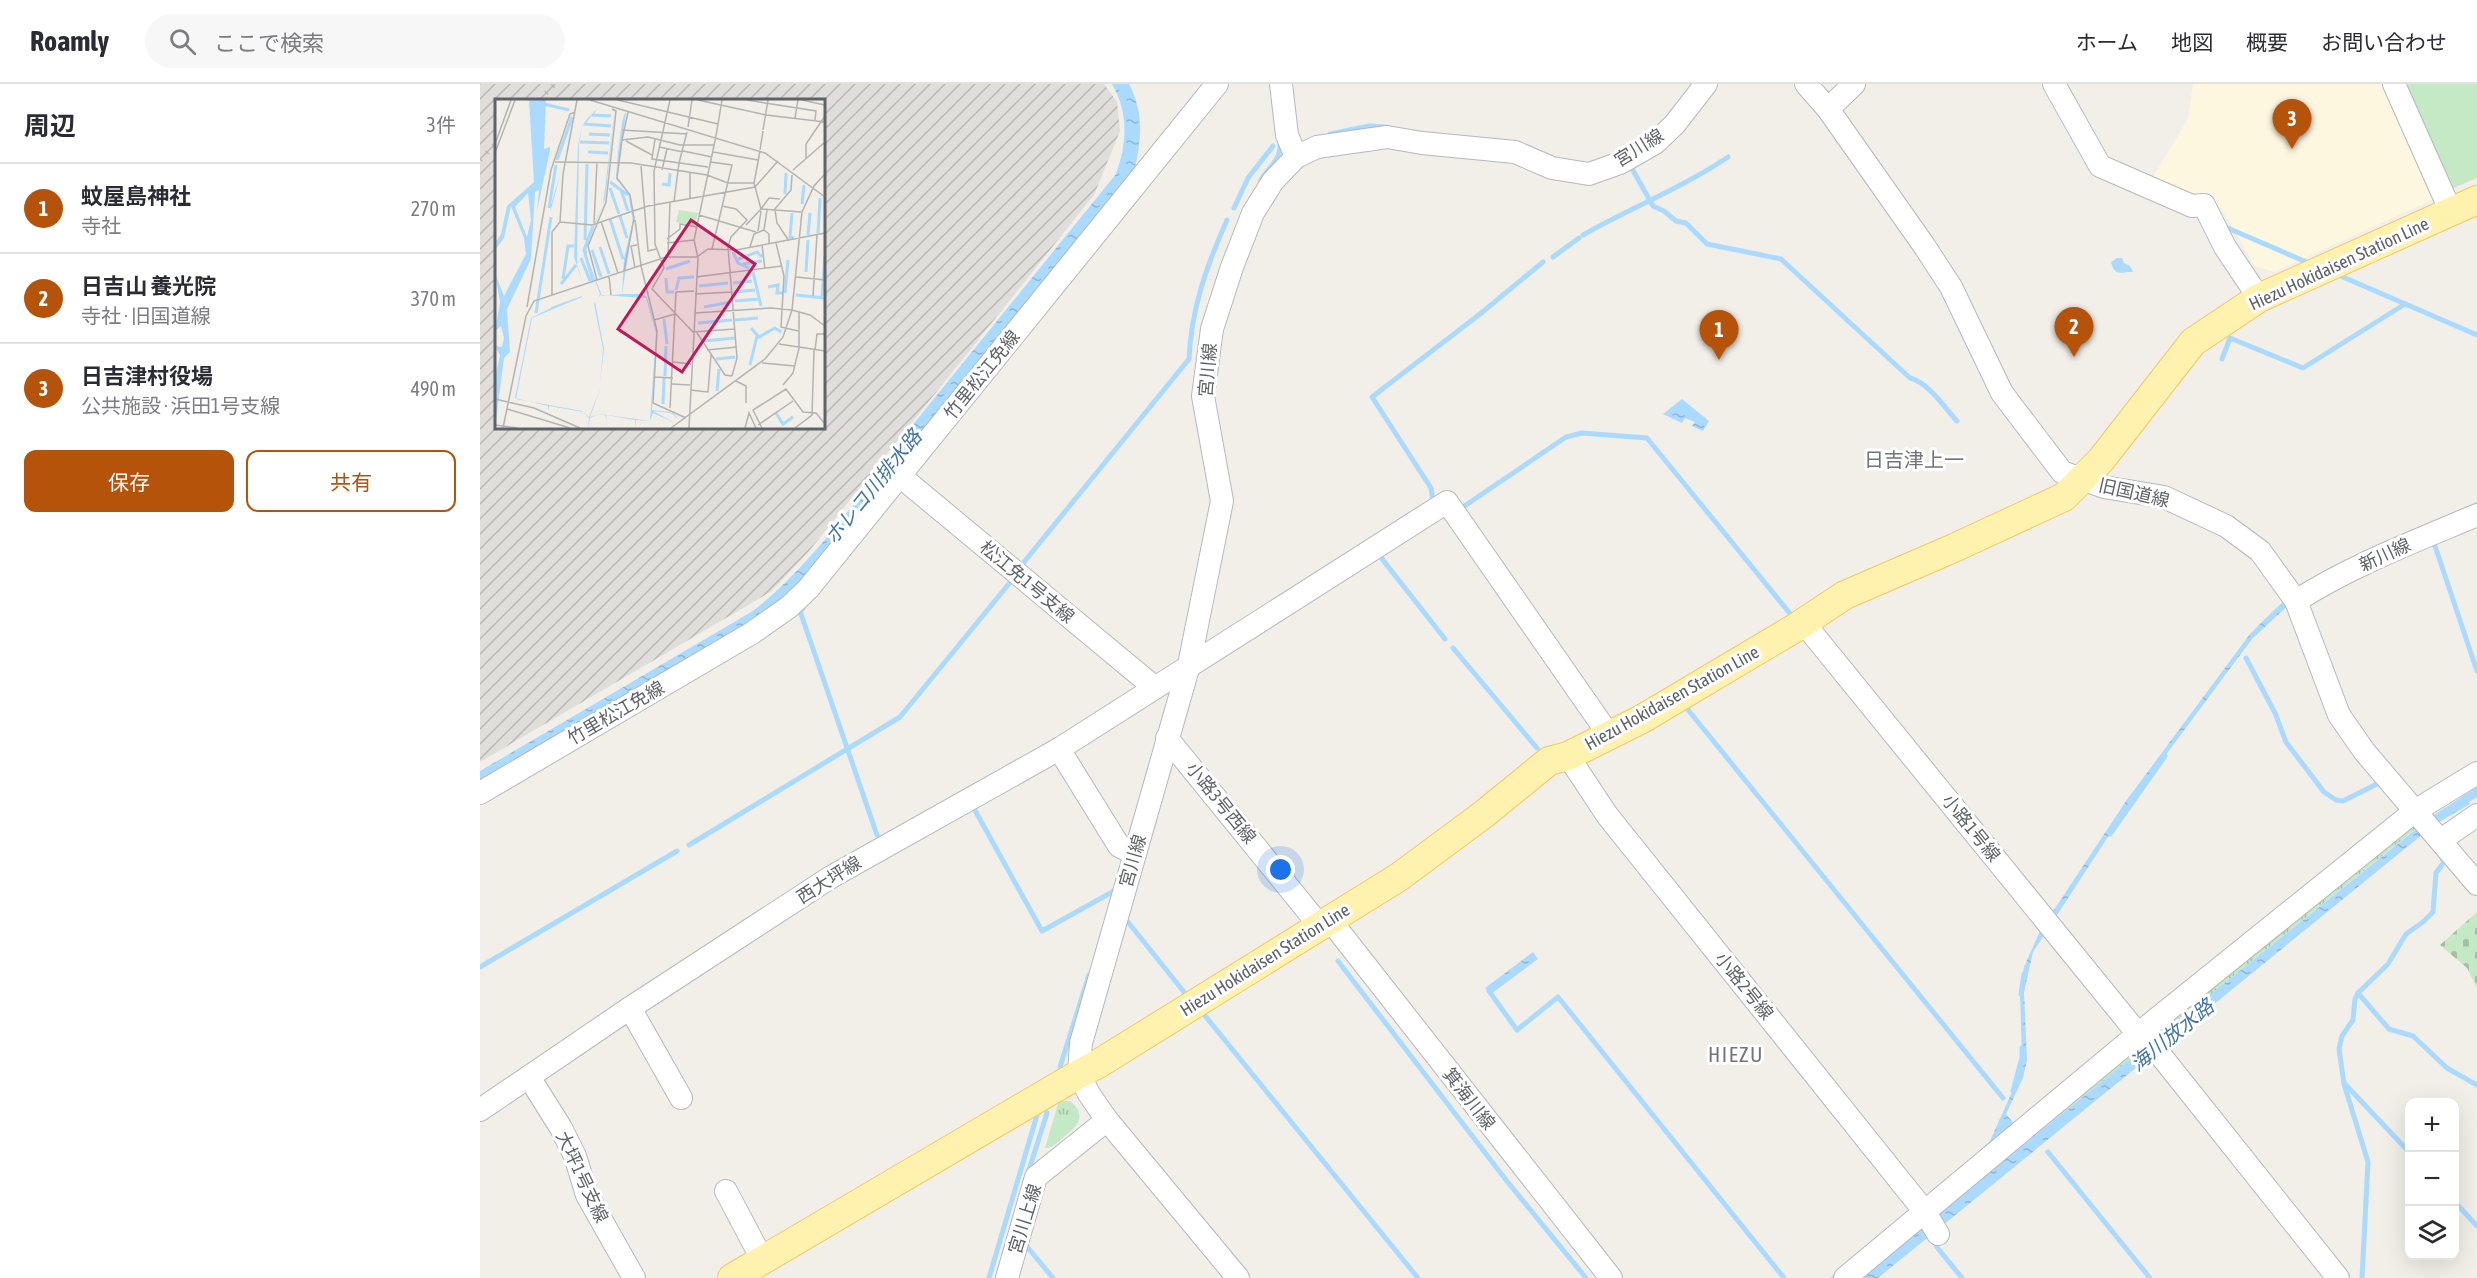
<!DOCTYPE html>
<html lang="ja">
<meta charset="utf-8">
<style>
:root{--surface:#fff;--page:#f7f7f7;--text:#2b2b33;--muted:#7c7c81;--line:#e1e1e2;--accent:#b45309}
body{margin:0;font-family:"Asap Condensed","Noto Sans JP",sans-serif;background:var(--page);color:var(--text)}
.controls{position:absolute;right:18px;bottom:18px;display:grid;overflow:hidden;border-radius:12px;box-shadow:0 6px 24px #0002}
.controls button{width:54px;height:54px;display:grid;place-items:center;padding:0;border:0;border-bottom:2px solid var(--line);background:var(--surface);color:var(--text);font:30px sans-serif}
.you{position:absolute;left:801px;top:786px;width:21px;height:21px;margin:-15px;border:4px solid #fff;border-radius:50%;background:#1a73e8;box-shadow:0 0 0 9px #1a73e833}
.badge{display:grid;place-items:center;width:39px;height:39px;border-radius:50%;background:var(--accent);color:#fff;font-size:20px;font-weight:700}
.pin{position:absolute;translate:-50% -50px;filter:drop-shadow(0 2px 3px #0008)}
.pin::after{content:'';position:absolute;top:32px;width:21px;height:18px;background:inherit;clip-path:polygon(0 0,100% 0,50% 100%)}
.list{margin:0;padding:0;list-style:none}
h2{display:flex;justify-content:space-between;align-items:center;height:78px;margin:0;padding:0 24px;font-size:26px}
h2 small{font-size:20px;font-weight:400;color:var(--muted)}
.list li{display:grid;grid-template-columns:39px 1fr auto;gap:18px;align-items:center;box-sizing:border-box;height:90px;padding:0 24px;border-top:2px solid var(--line)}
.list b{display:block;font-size:22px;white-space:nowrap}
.list p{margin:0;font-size:20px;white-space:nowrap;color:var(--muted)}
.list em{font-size:20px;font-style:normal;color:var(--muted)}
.actions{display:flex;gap:12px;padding:18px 24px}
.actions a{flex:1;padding:14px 0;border:2px solid var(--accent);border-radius:12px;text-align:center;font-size:21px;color:var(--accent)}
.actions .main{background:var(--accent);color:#fff}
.icon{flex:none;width:33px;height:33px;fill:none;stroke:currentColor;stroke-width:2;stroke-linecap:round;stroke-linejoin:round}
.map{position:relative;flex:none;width:1997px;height:1194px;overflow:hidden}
header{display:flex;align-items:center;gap:36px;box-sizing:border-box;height:84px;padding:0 30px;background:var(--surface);border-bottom:2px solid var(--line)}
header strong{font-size:28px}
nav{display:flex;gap:33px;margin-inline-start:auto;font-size:21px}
.search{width:420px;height:54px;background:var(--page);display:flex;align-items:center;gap:15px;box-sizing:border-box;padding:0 21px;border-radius:33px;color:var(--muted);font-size:22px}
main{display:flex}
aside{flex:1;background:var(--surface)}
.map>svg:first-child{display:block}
</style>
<header>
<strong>Roamly</strong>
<div class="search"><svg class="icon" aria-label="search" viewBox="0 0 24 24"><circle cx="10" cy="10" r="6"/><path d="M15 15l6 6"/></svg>ここで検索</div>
<nav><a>ホーム</a><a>地図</a><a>概要</a><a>お問い合わせ</a></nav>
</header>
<main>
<aside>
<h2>周辺<small>3件</small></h2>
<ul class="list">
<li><span class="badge">1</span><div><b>蚊屋島神社</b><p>寺社</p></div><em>270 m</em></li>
<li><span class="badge">2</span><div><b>日吉山 養光院</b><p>寺社 · 旧国道線</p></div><em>370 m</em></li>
<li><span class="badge">3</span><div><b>日吉津村役場</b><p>公共施設 · 浜田1号支線</p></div><em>490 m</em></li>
</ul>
<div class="actions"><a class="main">保存</a><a>共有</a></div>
</aside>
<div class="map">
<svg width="1997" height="1194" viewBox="0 0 1997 1194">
<defs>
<pattern id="industrial-furrows" width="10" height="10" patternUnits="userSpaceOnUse" patternTransform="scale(1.5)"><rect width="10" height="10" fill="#e0deda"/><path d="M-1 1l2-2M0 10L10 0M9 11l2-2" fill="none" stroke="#b9b8b5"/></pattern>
<pattern id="grass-tufts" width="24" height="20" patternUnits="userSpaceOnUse" patternTransform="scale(1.5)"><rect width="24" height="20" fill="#c5e8c5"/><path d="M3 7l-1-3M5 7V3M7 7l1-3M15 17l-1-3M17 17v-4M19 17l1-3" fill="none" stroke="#a3c0a4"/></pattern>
<pattern id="cemetery-stones" width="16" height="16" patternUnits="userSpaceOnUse" patternTransform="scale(1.5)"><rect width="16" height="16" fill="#c5e8c5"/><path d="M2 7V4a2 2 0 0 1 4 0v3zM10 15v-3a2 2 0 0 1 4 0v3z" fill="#a3c0a4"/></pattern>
<pattern id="water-ripples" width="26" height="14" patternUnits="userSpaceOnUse" patternTransform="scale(1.5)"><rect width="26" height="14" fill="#aadaff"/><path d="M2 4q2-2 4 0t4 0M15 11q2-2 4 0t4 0" fill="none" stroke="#8eb4d2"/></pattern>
</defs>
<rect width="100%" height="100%" fill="#f1efe8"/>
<polygon fill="#fef7e0" points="1713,0 1905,0 1956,114 1794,188 1775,182 1741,124 1713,109 1671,96 1708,35"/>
<path fill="url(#industrial-furrows)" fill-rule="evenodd" d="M0,0h624l13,18 3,29 -26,64 -284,355 -38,41 -292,171zM16,16h328v328h-328z"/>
<g fill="url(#grass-tufts)">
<polygon points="1931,739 1939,742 1674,956 1670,950"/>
<polygon points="1662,957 1666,963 1460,1126"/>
<path d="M579,1017h11c19,16 6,27 -9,38 -5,5 -9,9 -16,9z"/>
</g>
<polygon fill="url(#cemetery-stones)" points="1997,828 1997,904 1987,884 1960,861"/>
<polygon fill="#c5e8c5" points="1925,0 1997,0 1997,94 1971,105"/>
<g fill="url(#water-ripples)">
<path d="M632,0h17c15,28 13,57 5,87l-346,428 -308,186v-14l273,-160c61,-48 106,-116 156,-176l2,-8 205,-253c11,-31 13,-61 -4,-90z"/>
<path d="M1637,174h5l2,5 6,3 3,6c-11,-1 -18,6 -22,-10z"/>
<polygon points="1202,315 1229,337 1223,347 1212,342 1215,338 1205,334 1202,339 1183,330"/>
<polygon points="1997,418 1997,424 1827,504 1772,555 1650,719 1553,868 1544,908 1547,976 1543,994 1526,1030 1535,1041 1357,1194 1350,1194 1458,1106 1510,1057 1540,990 1542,972 1540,910 1544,883 1560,847 1646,717 1770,550 1792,528 1822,501 1847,485"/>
<polygon points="1997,703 1997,713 1989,718 1990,720 1954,741 1398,1194 1378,1194 1951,733"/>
<polygon points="1053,868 1058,875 1011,910 1005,904"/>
</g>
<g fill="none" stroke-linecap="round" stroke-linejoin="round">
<g stroke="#aadaff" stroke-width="5">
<polyline points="850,50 889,42 906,43"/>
<path d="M1150,81l23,41 11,5 12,10 10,2 21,21 74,15 129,119c19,5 34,29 47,43"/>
<path d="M781,96c8,-14 21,-20 19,-38"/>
<polyline points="754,124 768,94 793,62"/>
<polyline points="1743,142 1831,180"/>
<path d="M1103,151c47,-27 99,-47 145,-78"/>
<polyline points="1073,173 1099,154"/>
<polyline points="1856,190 1997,251"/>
<polyline points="1742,275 1750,254 1823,284 1925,220"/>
<polyline points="953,417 951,404 892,313 1000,230 1063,178"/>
<polyline points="980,425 1086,353 1102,349 1167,354 1312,532"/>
<polyline points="1953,456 1997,587"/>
<polyline points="899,471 965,555"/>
<path d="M540,483l169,-208c2,-50 18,-94 38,-139"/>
<polyline points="323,524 320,527 397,751"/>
<polyline points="973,564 1057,664"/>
<polyline points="1766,574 1795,629 1806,658 1844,708 1856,716 1863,717 1899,699 1904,701"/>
<polyline points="1205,622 1523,1014"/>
<polyline points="492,721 562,847 634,807"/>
<polyline points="1630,750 1685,672"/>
<polyline points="209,761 420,633 532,496"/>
<polyline points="644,833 708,913"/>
<polyline points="858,877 1026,1096 1106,1194"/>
<polyline points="0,883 197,767"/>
<polyline points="1011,906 1009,907 1037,946 1078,913 1304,1194"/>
<polyline points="1878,909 1909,945 1933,952 1967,984 1997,1001"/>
<polyline points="1541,910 1544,890"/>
<polyline points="722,928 938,1194"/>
<polyline points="580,983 609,891"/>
<polyline points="1865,1000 1930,1069"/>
<polyline points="1533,1007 1542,974 1542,964"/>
<polyline points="1568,1068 1670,1194"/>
<polyline points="548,1089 567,1029"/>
<polyline points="1974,1117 1997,1142"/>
<polyline points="544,1159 573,1194"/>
<polyline points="1456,1162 1482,1194"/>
<polyline points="509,1194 557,1031"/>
<polyline points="1882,1194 1888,1078 1864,1000 1859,965 1862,952 1873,936 1875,915 1878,909 1908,880 1926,850 1943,838 1953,828 1956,789 1964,778 1962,774"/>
</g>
<g stroke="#b5b8bc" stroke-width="24">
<g id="minor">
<polyline points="801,0 807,51 816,73"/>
<polyline points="1326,0 1348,25 1445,163 1471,203 1522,309 1582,388 1624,403 1684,413 1746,442 1780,467 1816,517 1859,631 1884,667 1997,800"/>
<polyline points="1574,0 1620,82 1712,122 1724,121 1745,163 1779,214"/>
<polyline points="1914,0 1971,128"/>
<polyline points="1348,25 1374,0"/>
<polyline points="420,392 674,603"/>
<path d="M1816,517c56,-36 120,-60 181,-86"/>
<polyline points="1323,538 1658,950 1666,953 1858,1194"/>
<polyline points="687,654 840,842"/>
<polyline points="579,665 639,762 655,770"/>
<polyline points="1088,672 1127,731 1445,1128 1458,1150"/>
<polyline points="0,709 272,549 309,523 328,505 737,0"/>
<polyline points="1961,756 1997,731"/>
<polyline points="850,836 1131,1194"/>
<polyline points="150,924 201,1014"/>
<polyline points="49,993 81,1044 95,1072 107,1111 154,1194"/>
<polyline points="0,1026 150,924 351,793 579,665 967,418 1129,651"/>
<polyline points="246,1107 283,1177"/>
<polyline points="527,1194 556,1093 627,1036"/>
<polyline points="758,1194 627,1036 609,1010 599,990 601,959 709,581 742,417 723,312 732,245 752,183 773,129 793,97 816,73 837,63 907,53 942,59 1035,68 1072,84 1109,90 1140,79 1175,59 1194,41 1226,0"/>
<polyline points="1365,1194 1658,950 1935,727 1997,689"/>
</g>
</g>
<g stroke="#f2c960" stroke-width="30">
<polyline id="major" points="252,1194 599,990 618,980 919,793 1004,730 1069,677 1088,672 1162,635 1315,544 1365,511 1474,464 1584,413 1621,376 1713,258 1779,214 1997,116"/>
</g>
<use href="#minor" stroke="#fff" stroke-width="22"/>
<use href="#major" stroke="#fff2af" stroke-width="28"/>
<g stroke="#b6b7b8" stroke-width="4.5" stroke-dasharray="1.5 8" stroke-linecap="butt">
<polyline points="59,16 75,0"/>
<polyline points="0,76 16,59"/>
</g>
</g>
<g text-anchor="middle" stroke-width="6" stroke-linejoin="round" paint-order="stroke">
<g font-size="18" fill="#5f6368" stroke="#fff">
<text transform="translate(1159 64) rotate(-32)" y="6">宮川線</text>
<text transform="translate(1859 180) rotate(-25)" y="6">Hiezu Hokidaisen Station Line</text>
<text transform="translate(728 286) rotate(-85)" y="6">宮川線</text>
<text transform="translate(502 291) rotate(-51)" y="6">竹里松江免線</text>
<text transform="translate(1654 409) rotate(13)" y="6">旧国道線</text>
<text transform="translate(1905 471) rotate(-25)" y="6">新川線</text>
<text transform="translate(547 498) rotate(40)" y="6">松江免1号支線</text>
<text transform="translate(1192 614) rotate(-29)" y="6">Hiezu Hokidaisen Station Line</text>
<text transform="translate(136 629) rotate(-30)" y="6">竹里松江免線</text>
<text transform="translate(741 719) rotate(51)" y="6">小路3号西線</text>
<text transform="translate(1491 744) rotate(51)" y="6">小路1号線</text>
<text transform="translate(653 777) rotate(-74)" y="6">宮川線</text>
<text transform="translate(349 796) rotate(-32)" y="6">西大坪線</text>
<text transform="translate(785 876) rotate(-32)" y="6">Hiezu Hokidaisen Station Line</text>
<text transform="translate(1264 902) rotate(51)" y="6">小路2号線</text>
<text transform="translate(989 1015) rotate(52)" y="6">箕海川線</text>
<text transform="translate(102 1093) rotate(65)" y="6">大坪1号支線</text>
<text transform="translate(545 1135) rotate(-73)" y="6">宮川上線</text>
</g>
<g font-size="20" fill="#70757a" stroke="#fff">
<text x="1434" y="383">日吉津上一</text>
</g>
<g font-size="20" font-style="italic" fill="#4174aa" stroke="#fff">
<text transform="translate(393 403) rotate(-51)" y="7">ホレコ川排水路</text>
<text transform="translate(1692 951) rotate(-39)" y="7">海川放水路</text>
</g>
<g font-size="21" letter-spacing="1.5" fill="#70757a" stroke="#fff">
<text x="1256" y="978">HIEZU</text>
</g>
</g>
<g transform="translate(15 15)">
<rect width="330" height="330" fill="#f1efe8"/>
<path d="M184,111l19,3 -3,13 -19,-4z" fill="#c5e8c5"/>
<path d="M34,1h17l-2,49 6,-2v3l-13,61 2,-21 -4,2 -4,67 -24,50 3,43 -6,6 -9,70v-50l5,-23 -5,-9 7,1 2,-9 -3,-12 -6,5 5,-29 -5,-29 9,23 22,-42 -2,-16 -13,-32 -7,32 -9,12v-7l6,-9 6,-28 27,-24zM33,94l3,27 -4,17 -12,-30zM121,1l-11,99 -18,46v12l15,39 20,-2 2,-36 9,-37 -5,-28 -12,-14 2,-27 4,-29 2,-8 2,-3 -9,67 12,15 5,25 -12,75h20l5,3 10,36 -5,77 18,2 4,2 4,5 -7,-6 -18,-2 22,12 -22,-10 -3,8 -14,-1 -1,8v-8l-29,-5 1,6 -2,-6 -6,-1 -9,4 -2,10 1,-10 -6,-6 -34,-6 -1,6v-6l-33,-8 16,-80 20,-10 -1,-95 1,-9 10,-31 -11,40 1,94 31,-11 1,-12 -9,-27 4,-111 4,-19 4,-7 10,-10 1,-5 -1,6 -14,16 -3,18 -2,118 9,-10 1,-12 16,-37zM90,155l15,40 -6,10 9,45 -3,33 4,-33 -9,-47 5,-7 46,3 10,35 -6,88 -50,-7 -10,3 11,-30 -12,30 -7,-6 -66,-12 16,-81 50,-21 1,-13 -6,-20z" fill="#aadaff" fill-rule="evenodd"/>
<path fill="none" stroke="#aadaff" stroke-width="3" d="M49,5l25,6M97,16l19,1M89,25l27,2M94,35l21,1M85,43l29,1M93,53l20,1M62,61l15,-43M115,83l18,13M167,85l7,1 1,-12M115,89l9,26M126,91l7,21M290,95l1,-21M307,105l2,-19M54,109l7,-43M297,114l-2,24 4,1M125,117l7,22M115,120l13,40M98,127l-9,24 9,31M323,134l2,-35M313,136l2,-22M90,141l2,-76M105,148l9,27M97,151l9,27M238,153l5,11 11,5M86,159l9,23M241,161l21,-8 5,5M248,165l19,-3M171,170l24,-8M258,173l8,34M311,173l2,-32M171,179l1,14h7M68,180l5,-33h6M238,184l19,-2M66,185l15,-19M204,187l29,-3M273,188l10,-2 -1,8h6M181,191l3,-12 15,-1M239,193l21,-2M290,194l3,-33M301,196l29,3M327,197l3,-40M240,202l25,-2M209,208l27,-5M41,214l15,-96M169,220l3,25M240,221l23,-2M203,224l34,-3M256,229l8,9 16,-9 6,4M209,242l31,-3M221,260l19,-2M255,266l7,-29M170,277l1,-30M222,292l2,-22M168,305l1,-26M281,314l7,11 10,-7"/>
<path fill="none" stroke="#b3b3b1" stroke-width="1.5" d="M95,1l175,53 60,44M123,1l100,24M175,1l-16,71 1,73 9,24 -12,21 41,43 42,-3M203,1l68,15 59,7M252,1l69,11 -1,9M307,1l23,5M300,19l3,-18M193,28l4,-27M127,31l65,4M268,31l5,-30M221,37l6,-36M160,40l-3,20 56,8M127,41l6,-28M131,42l26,14M0,45l16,-44M164,48l24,5M265,51l3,-19M188,52l29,6M265,52l-6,32 7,26M218,53l45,8M0,54l20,-53M311,59v-14l19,-28M60,63l76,1 76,12 21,8h26M215,63l22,3 -20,84M184,64l8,-31M146,67l7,85 8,-2M167,71l5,-21M298,71l32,-28M195,99v-25M179,103l5,-39M227,107l14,3 11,11 -16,17 -3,10 9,111 -5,18M266,110l8,-11 11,1M272,111l-3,20 5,4v10M279,111l17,-20 1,-15M280,111l2,13 12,18M204,116l57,17M140,121l6,46M106,122l17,52M65,123l32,3 56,-19 107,-19 23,-26M99,124l3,-61M251,126l15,-16 40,3M263,132l3,-20M172,140l13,-10v-5l17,3M172,144l27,-3M281,144l8,33 -3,51 17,4M267,146l3,24M255,148l4,-13 10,-4M173,158l2,-54M146,167l16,65 -4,72 33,15M140,169l-4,-22 6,-1M129,172l10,-53 -4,-23 -13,-17 5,-38 26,-3 32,8h34M114,177l2,19M201,178l86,-11M301,178l29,3M102,181l-9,-34 18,-44 10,-91 -4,-2M200,195l37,-2M57,196v-63l8,-10 3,-48 14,-74M318,197l4,-61M32,208l24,-137 19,-56 5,-2M297,211l18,5 15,11M200,214l76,-5 21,2M159,221l21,-6M202,234l28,42 7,1M284,245l46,7M304,249v-36M212,251l30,-3M320,251l2,-16h7l1,-4M178,263l18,2M267,264l33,3M160,278l18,1M241,282l10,5v17M177,285l18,1M288,286l10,-12 6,-25M195,291l18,2 3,-37M0,300l39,9 46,20M175,309l6,-116 18,-1M12,310l63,19M0,326l22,3M263,326l35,-24M8,329l23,-112 8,-15 132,-44h31l11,-8 28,1 89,-17M176,329l94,-69 18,-22 9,-27 10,-98 12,-26 11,-12M194,329l9,-170 -4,-18 22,-104M250,329l4,-15 7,15M267,329l-9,-18 33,-21 17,23 13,1 9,11M300,329l17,-13 2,-65"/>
<path fill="#c2185b" fill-opacity="0.15" stroke="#c2185b" stroke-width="3" d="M196,121l64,44 -73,108 -64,-43z"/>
<rect width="330" height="330" fill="none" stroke="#5f6368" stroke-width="3"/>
</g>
</svg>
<div class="controls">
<button>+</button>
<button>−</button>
<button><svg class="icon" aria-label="layers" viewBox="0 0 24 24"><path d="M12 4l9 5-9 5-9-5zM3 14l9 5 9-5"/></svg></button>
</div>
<div class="you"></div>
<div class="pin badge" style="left:1239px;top:276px">1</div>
<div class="pin badge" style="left:1594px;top:273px">2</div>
<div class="pin badge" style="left:1812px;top:65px">3</div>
</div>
</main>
